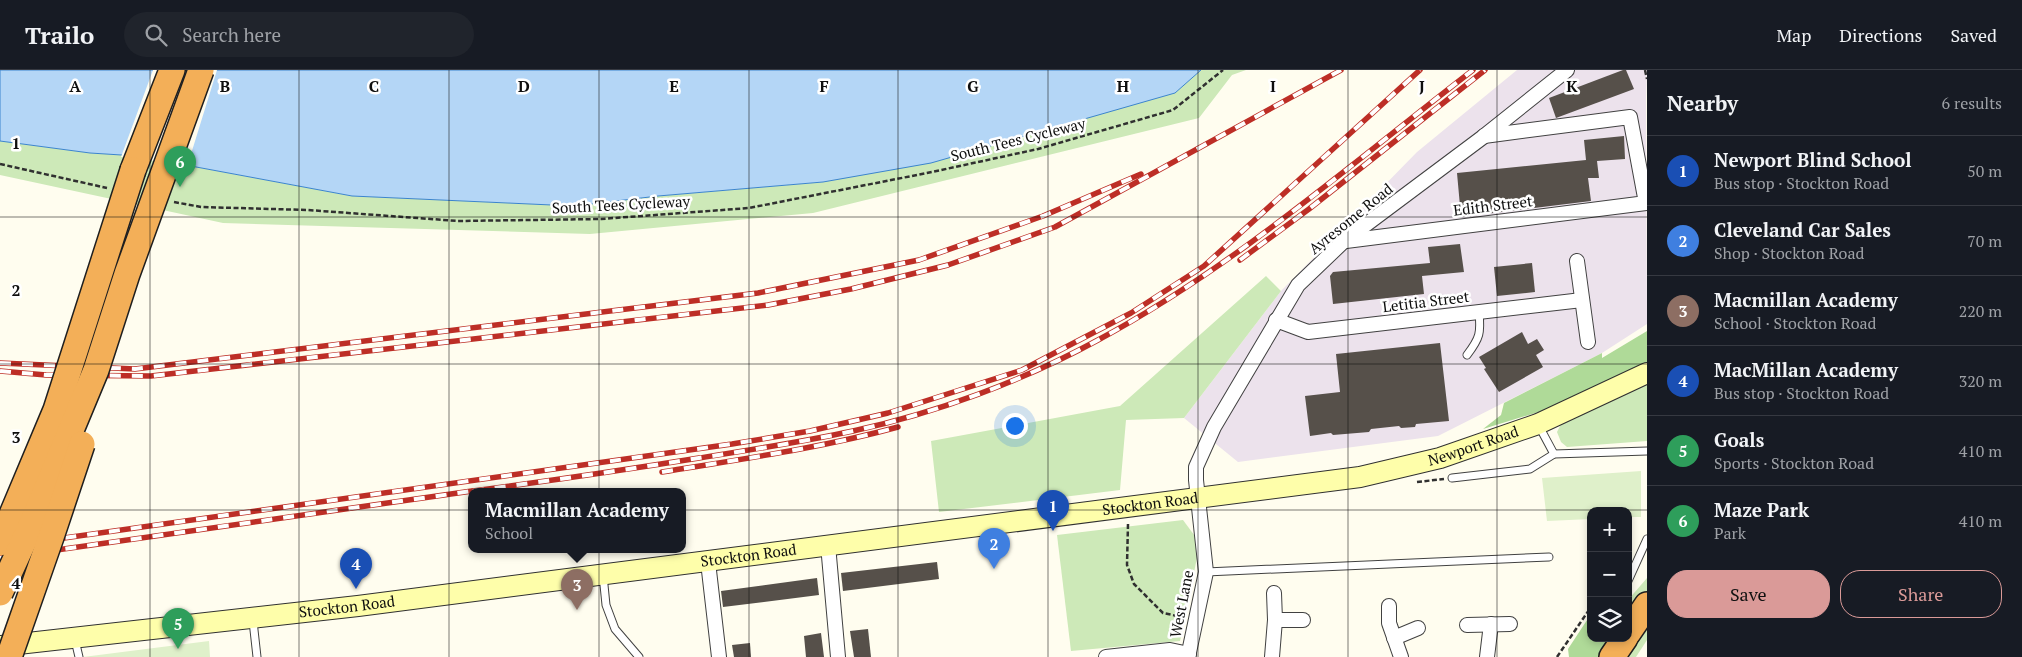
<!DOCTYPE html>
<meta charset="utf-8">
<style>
:root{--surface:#171b24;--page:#20242c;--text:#f1f3f6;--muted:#9ea1a6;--line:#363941;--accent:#da9a98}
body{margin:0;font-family:"PT Serif",serif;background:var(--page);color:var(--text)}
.controls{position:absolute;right:15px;bottom:15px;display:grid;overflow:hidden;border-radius:10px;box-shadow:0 2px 8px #0003}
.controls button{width:45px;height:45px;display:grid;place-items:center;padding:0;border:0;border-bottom:1px solid var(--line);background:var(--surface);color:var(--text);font:25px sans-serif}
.you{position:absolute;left:1014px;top:355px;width:18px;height:18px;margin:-12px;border:4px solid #fff;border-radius:50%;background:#1a73e8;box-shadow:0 0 0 8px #1a73e833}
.badge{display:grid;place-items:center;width:32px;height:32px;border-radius:50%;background:var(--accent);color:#fff;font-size:16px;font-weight:700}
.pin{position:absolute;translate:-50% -41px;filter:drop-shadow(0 1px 2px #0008)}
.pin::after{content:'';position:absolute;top:26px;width:18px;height:15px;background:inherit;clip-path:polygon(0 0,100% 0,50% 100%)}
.popup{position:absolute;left:468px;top:418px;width:218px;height:65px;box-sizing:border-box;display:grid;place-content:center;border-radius:10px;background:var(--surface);filter:drop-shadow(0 1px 4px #0005);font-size:16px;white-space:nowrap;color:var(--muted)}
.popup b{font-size:19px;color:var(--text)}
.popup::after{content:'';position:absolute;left:50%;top:100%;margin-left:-10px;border:10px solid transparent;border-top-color:var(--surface)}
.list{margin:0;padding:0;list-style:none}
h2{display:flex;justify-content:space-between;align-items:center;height:65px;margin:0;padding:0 20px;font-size:21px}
h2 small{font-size:16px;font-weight:400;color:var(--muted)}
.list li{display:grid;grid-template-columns:32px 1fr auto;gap:15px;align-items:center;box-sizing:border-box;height:70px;padding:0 20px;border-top:1px solid var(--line)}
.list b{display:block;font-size:19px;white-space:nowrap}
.list p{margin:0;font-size:16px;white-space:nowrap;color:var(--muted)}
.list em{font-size:16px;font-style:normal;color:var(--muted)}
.actions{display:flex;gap:10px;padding:15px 20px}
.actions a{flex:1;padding:11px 0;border:1px solid var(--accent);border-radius:20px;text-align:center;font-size:18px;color:var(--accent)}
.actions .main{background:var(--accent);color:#111}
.icon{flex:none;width:28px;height:28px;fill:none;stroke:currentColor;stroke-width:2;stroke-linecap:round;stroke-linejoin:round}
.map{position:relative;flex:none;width:1647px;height:587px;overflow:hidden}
header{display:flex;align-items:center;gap:30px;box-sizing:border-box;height:70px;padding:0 25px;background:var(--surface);border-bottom:1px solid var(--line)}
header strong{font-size:24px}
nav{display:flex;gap:28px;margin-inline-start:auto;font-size:18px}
.search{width:350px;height:45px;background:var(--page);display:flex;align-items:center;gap:12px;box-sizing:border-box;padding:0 18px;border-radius:28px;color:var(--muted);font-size:19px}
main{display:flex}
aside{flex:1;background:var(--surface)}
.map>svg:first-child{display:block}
</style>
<header>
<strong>Trailo</strong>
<div class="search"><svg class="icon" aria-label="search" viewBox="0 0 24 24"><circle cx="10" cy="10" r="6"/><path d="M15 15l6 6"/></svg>Search here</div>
<nav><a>Map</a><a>Directions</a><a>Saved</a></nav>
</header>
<main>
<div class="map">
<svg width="1647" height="587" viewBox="0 0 1647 587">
<rect width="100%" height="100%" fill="#fffdef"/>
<polygon fill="#ece2ec" points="1517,0 1647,0 1646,29 1647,254 1602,283 1438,366 1238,392 1184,348 1281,221 1417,82"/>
<g fill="#cde9b8">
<polygon points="1201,0 1246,0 1232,5 1199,48 813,143 590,164 223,153 0,105 0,71 90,83 137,86 352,126 574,136 658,126 823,112 1175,23"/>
<polygon points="1266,206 1281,221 1184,348 1126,350 1120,420 939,442 931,371 1120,336"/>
<polygon points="1647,312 1647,371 1567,377 1561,372 1557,362 1560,356 1566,349"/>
<polygon points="1183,450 1200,473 1180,571 1071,581 1057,465"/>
<polygon points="1647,508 1647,524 1628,551 1628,530"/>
<polygon points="1647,555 1647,570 1636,587 1625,587"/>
</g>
<g fill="#afda98">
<polygon points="1647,261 1647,295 1578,330 1483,359 1501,345 1504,333 1602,283 1602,288"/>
<polygon points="1591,544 1591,568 1617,568 1605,587 1569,587 1568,579"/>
</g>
<g fill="#dff0ca">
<polygon points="1641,401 1641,447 1628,447 1628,441 1591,441 1591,449 1547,451 1542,408"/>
<polygon points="209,571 210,587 83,587"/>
</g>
<polygon fill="#b4d6f6" stroke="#3b84cd" points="0,0 1201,0 1175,23 931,93 823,112 658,126 574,136 352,126 137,86 90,83 0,71"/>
<polygon fill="#fffdef" points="153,0 217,0 187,97 137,88 121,87"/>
<g fill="#56504a">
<polygon points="1623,0 1626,0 1634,19 1556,48 1549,28"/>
<polygon points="1624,66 1625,89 1597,91 1599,108 1588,108 1591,131 1461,147 1457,103 1586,90 1584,70"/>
<polygon points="1460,174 1464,202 1422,206 1424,224 1333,234 1330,206 1333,202 1430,193 1428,177"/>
<polygon points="1532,193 1535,222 1497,226 1494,197"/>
<polygon points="1522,262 1528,274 1537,269 1544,280 1536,285 1543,297 1499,322 1484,299 1486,298 1479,287"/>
<polygon points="1440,273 1449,351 1416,354 1415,357 1401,358 1399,356 1371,359 1369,362 1333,365 1331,363 1310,366 1305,326 1340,322 1336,284"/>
<polygon points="937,492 939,509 843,521 841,503"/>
<polygon points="817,508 819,525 723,537 721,521"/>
<polygon points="868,559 871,587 854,587 850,561"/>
<polygon points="821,563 824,587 806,587 804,566"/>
<polygon points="750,573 751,587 734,587 732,575"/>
</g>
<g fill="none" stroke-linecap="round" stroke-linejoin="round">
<g stroke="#414141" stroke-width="9">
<g id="lane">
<path d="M1467,285c13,-17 14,-22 12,-43"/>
<polyline points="1539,356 1554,384"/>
<polyline points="1452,408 1530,399 1554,384 1647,381"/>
<polyline points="1206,502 1549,487"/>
<polyline points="603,505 606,535 615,559 639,587"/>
<polyline points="1628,511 1647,469"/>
<polyline points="253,551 257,587"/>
<polyline points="75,570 79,587"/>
</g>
</g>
<g stroke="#414141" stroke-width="16">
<g id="street">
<polyline points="1346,171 1646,133 1630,47 1484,66"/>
<polyline points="1577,191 1588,272"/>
<polyline points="1276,250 1308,262 1582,230"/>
<polyline points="828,475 838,587"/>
<polyline points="708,492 719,587"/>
<polyline points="1389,536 1389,553 1401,587"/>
<polyline points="1275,550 1303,550"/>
<polyline points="1467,555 1510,554"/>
<polyline points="1394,568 1418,558"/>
<polyline points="1106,587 1170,580 1189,584"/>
<polyline points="1188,587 1206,502 1196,410 1196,397 1214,357 1298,215 1344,171 1483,67 1567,0"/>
<polyline points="1272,587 1275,550 1274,523"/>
<polyline points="1487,587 1491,554"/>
</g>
</g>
<g stroke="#303030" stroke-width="22">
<g id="secondary">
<path id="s1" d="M0,576l358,-40 1002,-129 80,-19 98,-34 109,-51"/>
</g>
</g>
<g stroke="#1f1f1f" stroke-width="28">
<g id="highway">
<polyline points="133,100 172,0"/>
<polyline points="1628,563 1647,535"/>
<polyline points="1612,587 1625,568"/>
</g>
</g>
<g stroke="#303030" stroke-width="2.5" stroke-dasharray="5 2.5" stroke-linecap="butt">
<polyline points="1645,0 1647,9"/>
<polyline points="0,94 107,118"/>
<polyline points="174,132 201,137 308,140 458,151 601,149 749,138 932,102 1038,79 1173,40 1223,0"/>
<polyline points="1417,412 1444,409"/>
<polyline points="1128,454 1127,495 1134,514 1163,543 1182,547"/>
<polyline points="1557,587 1591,537"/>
</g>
<use href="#lane" stroke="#fff" stroke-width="7"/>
<use href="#street" stroke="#fff" stroke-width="14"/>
<use href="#secondary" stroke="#fefeaa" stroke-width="20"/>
<use href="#highway" stroke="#f3af58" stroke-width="25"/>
<g stroke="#bd2e26" stroke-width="5.5">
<g id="rail">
<polyline points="1240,190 1309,139 1485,0"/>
<polyline points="0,293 135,299 758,223 919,190 1043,146 1141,104"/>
<polyline points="0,301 46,305 151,306 768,235 851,219 948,195 1055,157 1341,0"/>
<path d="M662,402c80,-13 159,-24 236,-45"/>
<path d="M473,421c75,-10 151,-21 226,-33 51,-8 103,-16 154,-27 83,-18 170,-50 245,-91 136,-73 253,-176 375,-270"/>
<polyline points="0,477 732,374 810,361 888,343 1022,300 1131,243 1204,196 1420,0"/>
<polyline points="0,488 472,421"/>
</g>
</g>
<use href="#rail" stroke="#fff" stroke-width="4" stroke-dasharray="11" stroke-linecap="butt"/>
<g stroke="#1f1f1f" stroke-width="28" stroke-linecap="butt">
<g id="highway-bridge">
<polyline points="0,473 56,340 133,100"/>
<polyline points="0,523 34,449 96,300 127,204 201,0"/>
<polyline points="9,587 51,467 82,374"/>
</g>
</g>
<use href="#highway-bridge" stroke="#f3af58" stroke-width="25"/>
</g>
<path fill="none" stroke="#0e0e0e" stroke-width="1" stroke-opacity="0.55" d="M150,0v587M299,0v587M449,0v587M599,0v587M749,0v587M898,0v587M1048,0v587M1198,0v587M1348,0v587M1497,0v587M0,147h1647M0,294h1647M0,440h1647"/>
<g text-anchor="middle" stroke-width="5" stroke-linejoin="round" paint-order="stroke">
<g font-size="15" fill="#0e0e0e" stroke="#fff">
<text transform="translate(1018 70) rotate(-14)" y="5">South Tees Cycleway</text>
<text transform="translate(621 135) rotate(-3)" y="5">South Tees Cycleway</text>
<text transform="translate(1493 136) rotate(-7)" y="5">Edith Street</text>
<text transform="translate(1351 149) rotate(-39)" y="5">Ayresome Road</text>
<text transform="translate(1426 232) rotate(-7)" y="5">Letitia Street</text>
<text dy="5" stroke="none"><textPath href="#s1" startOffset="1488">Newport Road</textPath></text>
<text dy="5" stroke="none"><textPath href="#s1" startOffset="1159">Stockton Road</textPath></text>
<text dy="5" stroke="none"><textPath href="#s1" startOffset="754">Stockton Road</textPath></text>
<text transform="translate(1182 534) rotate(-79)" y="5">West Lane</text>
<text dy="5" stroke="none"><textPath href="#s1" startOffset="349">Stockton Road</textPath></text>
</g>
</g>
<g font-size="16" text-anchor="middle" font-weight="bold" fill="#0e0e0e" stroke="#fff" stroke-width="5" stroke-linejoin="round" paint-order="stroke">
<text x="75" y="22">A</text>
<text x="225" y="22">B</text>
<text x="374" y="22">C</text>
<text x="524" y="22">D</text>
<text x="674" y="22">E</text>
<text x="824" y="22">F</text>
<text x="973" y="22">G</text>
<text x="1123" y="22">H</text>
<text x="1273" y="22">I</text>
<text x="1422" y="22">J</text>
<text x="1572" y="22">K</text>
<text x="16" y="79">1</text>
<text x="16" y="226">2</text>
<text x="16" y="373">3</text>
<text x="16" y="519">4</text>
</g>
</svg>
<div class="controls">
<button>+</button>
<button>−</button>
<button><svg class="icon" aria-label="layers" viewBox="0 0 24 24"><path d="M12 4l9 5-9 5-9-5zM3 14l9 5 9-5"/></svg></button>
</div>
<div class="you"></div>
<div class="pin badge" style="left:1053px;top:461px;background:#1a4fb4">1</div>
<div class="pin badge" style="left:994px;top:499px;background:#3f7fe0">2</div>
<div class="pin badge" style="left:577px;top:540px;background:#8d6e63">3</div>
<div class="popup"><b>Macmillan Academy</b>School</div>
<div class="pin badge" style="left:356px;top:519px;background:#1a4fb4">4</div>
<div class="pin badge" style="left:178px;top:579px;background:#2e9e5b">5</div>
<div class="pin badge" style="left:180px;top:117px;background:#2e9e5b">6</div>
</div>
<aside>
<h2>Nearby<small>6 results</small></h2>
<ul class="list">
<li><span class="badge" style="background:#1a4fb4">1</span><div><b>Newport Blind School</b><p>Bus stop · Stockton Road</p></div><em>50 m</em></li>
<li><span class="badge" style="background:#3f7fe0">2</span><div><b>Cleveland Car Sales</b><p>Shop · Stockton Road</p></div><em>70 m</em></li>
<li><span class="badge" style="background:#8d6e63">3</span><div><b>Macmillan Academy</b><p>School · Stockton Road</p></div><em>220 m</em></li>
<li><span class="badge" style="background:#1a4fb4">4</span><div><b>MacMillan Academy</b><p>Bus stop · Stockton Road</p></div><em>320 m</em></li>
<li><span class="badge" style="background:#2e9e5b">5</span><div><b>Goals</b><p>Sports · Stockton Road</p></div><em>410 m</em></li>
<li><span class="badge" style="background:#2e9e5b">6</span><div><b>Maze Park</b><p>Park</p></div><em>410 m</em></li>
</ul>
<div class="actions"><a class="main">Save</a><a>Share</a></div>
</aside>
</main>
